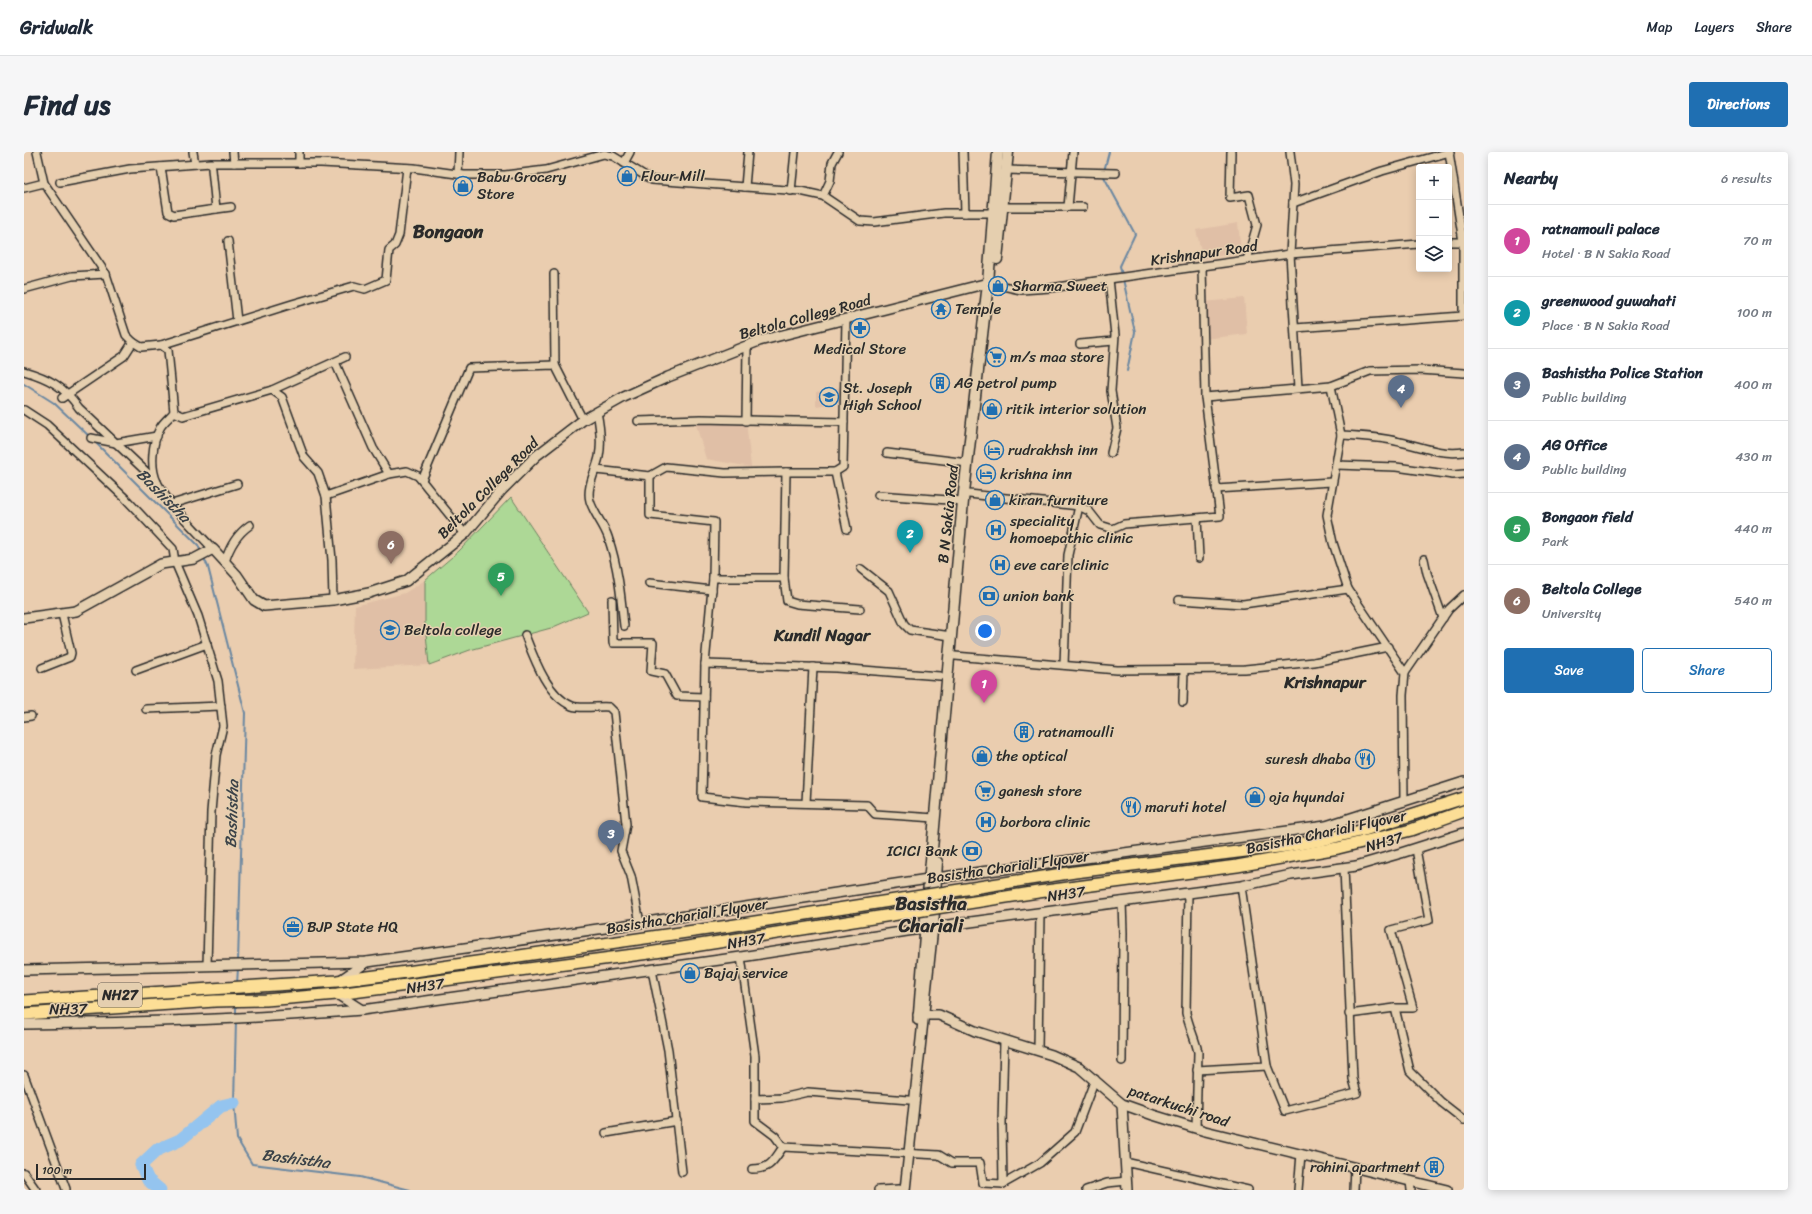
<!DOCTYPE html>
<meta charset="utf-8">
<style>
:root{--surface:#fff;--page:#f6f6f7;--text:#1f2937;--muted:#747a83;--line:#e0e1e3;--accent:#1f6fb2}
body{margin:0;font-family:Sriracha,sans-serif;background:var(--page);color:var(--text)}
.controls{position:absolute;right:12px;top:12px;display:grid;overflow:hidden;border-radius:4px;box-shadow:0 2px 10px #0003}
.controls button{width:36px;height:36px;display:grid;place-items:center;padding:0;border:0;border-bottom:1px solid var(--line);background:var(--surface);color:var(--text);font:20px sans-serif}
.scale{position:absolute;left:12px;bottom:10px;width:110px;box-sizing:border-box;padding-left:4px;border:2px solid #2b2b2b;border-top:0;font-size:11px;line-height:14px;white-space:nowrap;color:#2b2b2b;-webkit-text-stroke:3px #e5cfaf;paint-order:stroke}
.you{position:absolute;left:961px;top:479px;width:14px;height:14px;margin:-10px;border:3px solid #fff;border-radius:50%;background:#1a73e8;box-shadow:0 0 0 6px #1a73e833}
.badge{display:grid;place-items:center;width:26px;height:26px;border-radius:50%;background:var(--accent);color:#fff;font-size:13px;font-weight:700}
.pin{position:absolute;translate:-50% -33px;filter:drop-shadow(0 1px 2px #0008)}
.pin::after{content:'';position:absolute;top:21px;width:14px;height:12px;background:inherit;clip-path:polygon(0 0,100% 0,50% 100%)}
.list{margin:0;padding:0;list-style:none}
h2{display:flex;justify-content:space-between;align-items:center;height:52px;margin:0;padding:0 16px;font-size:17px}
h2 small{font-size:13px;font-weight:400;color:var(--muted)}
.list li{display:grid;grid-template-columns:26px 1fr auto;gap:12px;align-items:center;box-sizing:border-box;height:72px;padding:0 16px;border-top:1px solid var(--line)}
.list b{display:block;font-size:15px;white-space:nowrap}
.list p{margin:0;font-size:13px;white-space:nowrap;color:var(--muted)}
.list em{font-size:13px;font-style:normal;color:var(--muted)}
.actions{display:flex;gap:8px;padding:12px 16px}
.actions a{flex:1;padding:9px 0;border:1px solid var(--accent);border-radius:4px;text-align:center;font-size:14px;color:var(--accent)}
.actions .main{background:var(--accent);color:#fff}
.icon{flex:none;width:22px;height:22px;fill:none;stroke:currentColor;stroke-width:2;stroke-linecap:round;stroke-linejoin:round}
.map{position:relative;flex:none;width:1440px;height:1038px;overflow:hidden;border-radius:4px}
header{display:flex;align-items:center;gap:24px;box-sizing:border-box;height:56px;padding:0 20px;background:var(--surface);border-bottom:1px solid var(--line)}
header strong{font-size:19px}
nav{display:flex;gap:22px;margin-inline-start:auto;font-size:14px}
.intro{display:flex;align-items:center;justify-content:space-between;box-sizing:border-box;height:96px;padding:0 24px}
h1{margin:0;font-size:28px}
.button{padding:10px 18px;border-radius:4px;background:var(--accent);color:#fff;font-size:14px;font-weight:700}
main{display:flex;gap:24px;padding:0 24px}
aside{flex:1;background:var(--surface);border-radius:4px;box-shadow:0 2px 10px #0003}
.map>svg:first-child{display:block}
</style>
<header>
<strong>Gridwalk</strong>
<nav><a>Map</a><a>Layers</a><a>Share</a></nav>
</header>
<div class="intro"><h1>Find us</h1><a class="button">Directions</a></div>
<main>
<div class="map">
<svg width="1440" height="1038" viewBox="0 0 1440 1038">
<rect width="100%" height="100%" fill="#eacdaf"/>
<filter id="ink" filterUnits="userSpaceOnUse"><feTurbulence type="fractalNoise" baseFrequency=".025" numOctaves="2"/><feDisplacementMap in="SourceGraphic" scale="8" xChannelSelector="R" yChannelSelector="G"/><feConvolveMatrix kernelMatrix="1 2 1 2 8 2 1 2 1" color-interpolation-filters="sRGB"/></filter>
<g filter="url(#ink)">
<g fill="#e0bfa6">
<polygon points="1214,71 1217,100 1179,107 1172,78"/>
<polygon points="1220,146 1223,182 1180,187 1181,150"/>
<polygon points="817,235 818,250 792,254 792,240"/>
<polygon points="670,266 722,269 727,315 682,307"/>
<polygon points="401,428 401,471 405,513 329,517 331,454 381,441"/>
</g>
<polygon fill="#add896" stroke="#6c8260" points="487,345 564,460 527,476 446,498 405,513 401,471 401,428 435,399"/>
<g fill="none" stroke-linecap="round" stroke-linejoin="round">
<g stroke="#6a87a1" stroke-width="2">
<polyline points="1085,0 1079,23 1111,82 1096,114 1111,180 1103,219"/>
<polyline points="0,232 30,251 66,285"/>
<polyline points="71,290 174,393 177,400"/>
<polyline points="180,406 184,415 221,561 214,810"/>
<polyline points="213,832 214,816"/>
<polyline points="212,864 212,852"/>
<polyline points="212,868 210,951 213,987 228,1012 336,1025 386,1038"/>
</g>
<polyline stroke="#94c4ef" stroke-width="13" points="136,1038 124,1028 117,1013 133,998 156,988 197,954 210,951"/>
<g stroke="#2b2b2b" stroke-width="10">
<g id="minor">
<polyline points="13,0 20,31 82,122 102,183 109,190 117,195 137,193 144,198 150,260 159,264 248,238 258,245 280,305 294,321 302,344 308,408 309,448"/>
<polyline points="169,0 171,12"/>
<polyline points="209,0 210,11"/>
<polyline points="939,0 941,61"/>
<polyline points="1207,0 1206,46 1225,43 1233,73 1223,108"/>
<polyline points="1266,0 1270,33 1266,102 1274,236"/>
<polyline points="275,11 275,0"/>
<polyline points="600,11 606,0"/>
<polyline points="137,15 144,60 150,63 192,57 188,17"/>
<polyline points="982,18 1092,21"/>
<polyline points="434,22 435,0"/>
<polyline points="36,30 106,17 187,11 297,11 390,16 440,23 481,23 522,18 580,2 589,4 628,28 776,39 799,44 836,69 850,70 920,61 973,61"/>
<polyline points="721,35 724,0"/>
<polyline points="0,36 20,31"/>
<polyline points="767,39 771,0"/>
<polyline points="799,44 806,29 808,11 814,0"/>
<polyline points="1269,51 1358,19 1426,0"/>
<polyline points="978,55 1059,55"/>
<polyline points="1044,55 1049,0"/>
<polyline points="192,57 207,55"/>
<polyline points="204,89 213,169"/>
<polyline points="1425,90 1440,90"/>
<polyline points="530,122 531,213"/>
<polyline points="1085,127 1091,183 1087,239 1093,276 1087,301"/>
<polyline points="970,132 997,138 1027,136 1085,127 1266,102 1395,92"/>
<polyline points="0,137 48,124 82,122"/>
<polyline points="1271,176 1439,164 1439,90 1425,0"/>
<polyline points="1056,192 1090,189"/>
<polyline points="137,193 268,152 330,134 341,137 362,128 365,98 371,93 375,83 383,16"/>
<polyline points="311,210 349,296 365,322"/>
<path d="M0,219c24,7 40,15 55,37l78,74"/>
<polyline points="1307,234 1317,283 1303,363 1309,391 1324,437 1381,521 1379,543 1380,650"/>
<polyline points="248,238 321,205"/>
<polyline points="1181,245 1307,234 1346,219 1396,218 1440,221"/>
<polyline points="38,246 100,204 109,190"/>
<polyline points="0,258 23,273 101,346 149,397 151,410 174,464 194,529 199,574 192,603 187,660 183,814"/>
<path d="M150,260c-4,5 -11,10 -14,16 -8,15 -10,39 -3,54 13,25 37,46 56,67"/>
<path d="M573,260c3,15 5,30 2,45 -3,14 -13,30 -9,44 4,13 14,24 18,36 10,29 13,59 16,89"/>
<polyline points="614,269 677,267 820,270"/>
<polyline points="722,269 723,194"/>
<path d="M1317,283c20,1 40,2 59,7 24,5 39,13 64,10"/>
<polyline points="67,286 92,291 133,284"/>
<polyline points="863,301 944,311"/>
<polyline points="1312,313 1372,315 1429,323 1440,322"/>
<polyline points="572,318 626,324 642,315 701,321 762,320"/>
<polyline points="811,320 819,315 822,167"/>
<polyline points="626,324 626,363 690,370 689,426 681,512 678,645 722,650 843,653 851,662 911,666"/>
<polyline points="398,328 445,216 531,213 559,268"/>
<polyline points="1192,337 1308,330"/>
<polyline points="945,342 1055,354 1065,359 1076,373 1089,377 1100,372 1196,364 1181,245 1178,115"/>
<polyline points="854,343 939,349"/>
<polyline points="302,344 365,322 383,319 394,324 441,382"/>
<polyline points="148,352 213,332"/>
<polyline points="1173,366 1175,406"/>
<polyline points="1400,407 1403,421 1419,466"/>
<path d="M201,410c4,-14 12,-28 25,-37"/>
<polyline points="837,417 865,439 880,472 886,478 927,484"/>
<polyline points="689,426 760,426 762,320 811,320 823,377"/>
<polyline points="760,426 763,449 773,452 836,457"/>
<polyline points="625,431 688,438"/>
<polyline points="588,448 589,491 629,491 627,519 641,522 653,544 680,545"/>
<polyline points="1155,448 1219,452 1324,437"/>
<path d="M501,483c9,23 22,61 47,71 8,3 28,0 37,1l5,5 12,112 -5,27 10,25 9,47"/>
<polyline points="931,504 1093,518 1221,517 1290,510 1364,495"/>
<polyline points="681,512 813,516 916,524"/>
<polyline points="1040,513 1044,403 1055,354"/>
<polyline points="18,516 46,505 47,501 38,462"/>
<polyline points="112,518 183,492"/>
<polyline points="1381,521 1425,457 1440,443"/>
<polyline points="1159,550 1160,518"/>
<polyline points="122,557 197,554"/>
<polyline points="0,565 7,564"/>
<polyline points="782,651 789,515"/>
<path d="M1164,741l-2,120c3,14 9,25 12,39l-2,76"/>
<polyline points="1098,749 1099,781 1098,909"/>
<polyline points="717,805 731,904 731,969 751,984 759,995 915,1003 928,1011 956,1011 959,1031 979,1032"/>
<polyline points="628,818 644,898 658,1020"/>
<polyline points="1371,856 1386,919 1417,950 1440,968"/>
<polyline points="1325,862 1371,856 1389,856 1367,778 1405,768 1392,697"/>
<polyline points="980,888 978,971 979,1032 1016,1011 1051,980 1071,927"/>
<polyline points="1014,898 1016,761"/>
<polyline points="1243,914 1261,959 1333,941 1329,927 1320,716"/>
<polyline points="1173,918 1243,914 1217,734"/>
<polyline points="0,923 42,1037"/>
<polyline points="731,947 758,946 784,940 885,948"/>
<polyline points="582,981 653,969"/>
<polyline points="1101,1010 1224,1038"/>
<path d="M728,1017c19,0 21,-8 31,-22"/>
<polyline points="0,1021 12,1038"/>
<polyline points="1386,1029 1387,1038"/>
<polyline points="854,1038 875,1037"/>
<polyline points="1062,1038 1083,1031 1103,1029"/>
<polyline points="1274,1038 1277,1002"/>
<polyline points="1330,1038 1331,1015"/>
</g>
</g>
<g stroke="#2b2b2b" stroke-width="12">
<g id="tertiary">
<polyline points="0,466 52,459 137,412 170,407 189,397 213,423 230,448 240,454 309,448 345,441 382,429 441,382 478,338 512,304 559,268 600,245 644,225 735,189 964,131 970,132"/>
<polyline points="0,818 343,810 616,771 904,727 1302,674 1440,630"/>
<polyline points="315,829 343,810"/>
<polyline points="313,842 338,858"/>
<polyline points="894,863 915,863 951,879 1028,903 1055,915 1098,952 1129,963 1181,979 1423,1038"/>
<polyline points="894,868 901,776"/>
<path d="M0,872c113,-1 226,-5 338,-14l379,-53 192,-30 308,-41 50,-11 65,-9 45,-13 63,-20"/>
<polyline points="1098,952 1103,1038"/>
<polyline points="881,1038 909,775"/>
</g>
</g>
<g stroke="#2b2b2b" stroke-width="13">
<g id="secondary">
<polyline points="973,107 984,0"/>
<polyline points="909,775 913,710"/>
<polyline points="901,776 939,349 964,131 974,0"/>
</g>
</g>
<g stroke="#2b2b2b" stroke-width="14">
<g id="trunk">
<polyline points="0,849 313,829 383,820"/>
<polyline points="0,862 191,849 242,848 313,842 383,833"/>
</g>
</g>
<use href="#minor" stroke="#e5cfaf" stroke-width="7"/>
<use href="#tertiary" stroke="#e5cfaf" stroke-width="9"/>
<use href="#secondary" stroke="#e5cfaf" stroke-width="10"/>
<use href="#trunk" stroke="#fcde96" stroke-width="11"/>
<g stroke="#2b2b2b" stroke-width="14" stroke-linecap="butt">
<g id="trunk-bridge">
<polyline points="383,820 705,774 1051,720 1262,694 1298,688 1340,678 1440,646"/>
<polyline points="383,833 625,801 1014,740 1213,714 1314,696 1387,678 1440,659"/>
</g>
</g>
<use href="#trunk-bridge" stroke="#fcde96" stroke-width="11"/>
</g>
</g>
<defs>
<g id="shop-ring" transform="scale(1)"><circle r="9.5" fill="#e5cfaf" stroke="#1f6fb2" stroke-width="1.5"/><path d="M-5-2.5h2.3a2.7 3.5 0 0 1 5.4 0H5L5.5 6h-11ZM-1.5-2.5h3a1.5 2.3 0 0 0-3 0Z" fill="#1f6fb2"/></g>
<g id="temple-ring" transform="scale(1)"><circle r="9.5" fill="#e5cfaf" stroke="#1f6fb2" stroke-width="1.5"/><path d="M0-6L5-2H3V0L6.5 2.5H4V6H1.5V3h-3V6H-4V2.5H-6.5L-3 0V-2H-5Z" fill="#1f6fb2"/></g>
<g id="pharmacy-ring" transform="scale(1)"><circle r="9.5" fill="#e5cfaf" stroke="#1f6fb2" stroke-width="1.5"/><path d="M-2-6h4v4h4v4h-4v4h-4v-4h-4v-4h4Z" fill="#1f6fb2"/></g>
<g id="supermarket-ring" transform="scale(1)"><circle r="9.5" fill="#e5cfaf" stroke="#1f6fb2" stroke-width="1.5"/><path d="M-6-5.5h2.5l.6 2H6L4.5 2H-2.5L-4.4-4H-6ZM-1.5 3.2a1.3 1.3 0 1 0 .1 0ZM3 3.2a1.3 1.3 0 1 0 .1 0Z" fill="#1f6fb2"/></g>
<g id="building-ring" transform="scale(1)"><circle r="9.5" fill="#e5cfaf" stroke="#1f6fb2" stroke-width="1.5"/><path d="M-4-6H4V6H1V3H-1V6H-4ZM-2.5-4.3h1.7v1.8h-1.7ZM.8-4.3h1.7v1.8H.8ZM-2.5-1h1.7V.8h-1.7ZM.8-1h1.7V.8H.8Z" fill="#1f6fb2"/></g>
<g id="school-ring" transform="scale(1)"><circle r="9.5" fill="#e5cfaf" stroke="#1f6fb2" stroke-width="1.5"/><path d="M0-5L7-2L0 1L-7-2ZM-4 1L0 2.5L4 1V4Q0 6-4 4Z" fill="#1f6fb2"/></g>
<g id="hotel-ring" transform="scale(1)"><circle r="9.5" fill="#e5cfaf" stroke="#1f6fb2" stroke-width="1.5"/><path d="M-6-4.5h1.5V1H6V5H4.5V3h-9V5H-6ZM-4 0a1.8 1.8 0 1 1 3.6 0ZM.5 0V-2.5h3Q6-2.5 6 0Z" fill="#1f6fb2"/></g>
<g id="hospital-ring" transform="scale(1)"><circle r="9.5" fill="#e5cfaf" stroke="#1f6fb2" stroke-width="1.5"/><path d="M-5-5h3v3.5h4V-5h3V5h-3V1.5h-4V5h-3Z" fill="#1f6fb2"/></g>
<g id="bank-ring" transform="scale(1)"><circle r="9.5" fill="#e5cfaf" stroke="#1f6fb2" stroke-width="1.5"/><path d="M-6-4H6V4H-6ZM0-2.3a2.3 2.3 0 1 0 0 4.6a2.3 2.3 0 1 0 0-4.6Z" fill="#1f6fb2"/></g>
<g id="university-ring" transform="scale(1)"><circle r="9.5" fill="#e5cfaf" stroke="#1f6fb2" stroke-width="1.5"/><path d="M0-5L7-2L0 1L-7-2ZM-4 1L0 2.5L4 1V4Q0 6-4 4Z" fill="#1f6fb2"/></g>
<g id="restaurant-ring" transform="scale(1)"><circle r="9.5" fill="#e5cfaf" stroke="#1f6fb2" stroke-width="1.5"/><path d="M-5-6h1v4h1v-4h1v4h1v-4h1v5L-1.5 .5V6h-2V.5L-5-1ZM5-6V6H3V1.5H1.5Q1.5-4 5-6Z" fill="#1f6fb2"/></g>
<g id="office-ring" transform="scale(1)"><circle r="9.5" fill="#e5cfaf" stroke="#1f6fb2" stroke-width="1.5"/><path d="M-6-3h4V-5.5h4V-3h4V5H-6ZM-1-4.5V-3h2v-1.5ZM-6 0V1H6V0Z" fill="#1f6fb2"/></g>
</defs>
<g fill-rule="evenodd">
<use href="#shop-ring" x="603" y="24"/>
<use href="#shop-ring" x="439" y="34"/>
<use href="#shop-ring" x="974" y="134"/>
<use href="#temple-ring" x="917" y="157"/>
<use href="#pharmacy-ring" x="836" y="176"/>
<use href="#supermarket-ring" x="972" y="205"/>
<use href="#building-ring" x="916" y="231"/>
<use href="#school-ring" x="805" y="245"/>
<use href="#shop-ring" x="968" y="257"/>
<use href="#hotel-ring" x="970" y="298"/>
<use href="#hotel-ring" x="962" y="322"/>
<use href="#shop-ring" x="971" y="348"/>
<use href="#hospital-ring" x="972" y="378"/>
<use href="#hospital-ring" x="976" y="413"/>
<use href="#bank-ring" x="965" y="444"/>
<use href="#university-ring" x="366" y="478"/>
<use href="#building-ring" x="1000" y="580"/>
<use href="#shop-ring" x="958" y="604"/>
<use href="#restaurant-ring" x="1341" y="607"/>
<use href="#supermarket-ring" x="961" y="639"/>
<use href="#shop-ring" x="1231" y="645"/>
<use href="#restaurant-ring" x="1107" y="655"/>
<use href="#hospital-ring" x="962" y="670"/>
<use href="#bank-ring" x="948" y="699"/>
<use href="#office-ring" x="269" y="775"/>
<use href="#shop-ring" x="666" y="821"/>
<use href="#building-ring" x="1410" y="1015"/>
</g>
<g text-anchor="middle" stroke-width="3" stroke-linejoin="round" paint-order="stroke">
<rect fill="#e5cfaf" stroke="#635c53" stroke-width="1" x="74" y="831" width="44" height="24" rx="3"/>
<g font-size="14" font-weight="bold" fill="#2b2b2b">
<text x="96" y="848">NH27</text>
</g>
<g font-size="15" fill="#2b2b2b" stroke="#e5cfaf" text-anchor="start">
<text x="617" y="29">Flour Mill</text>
<text x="453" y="30">Babu Grocery<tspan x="453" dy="17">Store</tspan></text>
<text x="988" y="139">Sharma Sweet</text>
<text x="931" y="162">Temple</text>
<text x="836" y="202" text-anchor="middle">Medical Store</text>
<text x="986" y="210">m/s maa store</text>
<text x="930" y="236">AG petrol pump</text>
<text x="819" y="241">St. Joseph<tspan x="819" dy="17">High School</tspan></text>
<text x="982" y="262">ritik interior solution</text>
<text x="984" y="303">rudrakhsh inn</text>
<text x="976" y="327">krishna inn</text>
<text x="985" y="353">kiran furniture</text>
<text x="986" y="374">speciality<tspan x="986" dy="17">homoepathic clinic</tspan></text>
<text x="990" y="418">eve care clinic</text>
<text x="979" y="449">union bank</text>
<text x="380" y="483">Beltola college</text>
<text x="1014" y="585">ratnamoulli</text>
<text x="972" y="609">the optical</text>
<text x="1327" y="612" text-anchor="end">suresh dhaba</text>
<text x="975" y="644">ganesh store</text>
<text x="1245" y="650">oja hyundai</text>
<text x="1121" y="660">maruti hotel</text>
<text x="976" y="675">borbora clinic</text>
<text x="934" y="704" text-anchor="end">ICICI Bank</text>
<text x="283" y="780">BJP State HQ</text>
<text x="680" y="826">Bajaj service</text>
<text x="1396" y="1020" text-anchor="end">rohini apartment</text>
</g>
<g font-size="15" fill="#2b2b2b" stroke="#e5cfaf">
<text transform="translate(1180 101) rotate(-8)" y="5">Krishnapur Road</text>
<text transform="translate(781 165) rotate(-15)" y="5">Beltola College Road</text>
<text transform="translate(464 336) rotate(-45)" y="5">Beltola College Road</text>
<text transform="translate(924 362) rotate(-84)" y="5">B N Sakia Road</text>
<text transform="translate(1302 680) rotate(-12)" y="5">Basistha Chariali Flyover</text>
<text transform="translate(1360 690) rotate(-16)" y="5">NH37</text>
<text transform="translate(984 715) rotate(-8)" y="5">Basistha Chariali Flyover</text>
<text transform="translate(1042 742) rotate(-8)" y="5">NH37</text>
<text transform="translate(663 764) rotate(-9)" y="5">Basistha Chariali Flyover</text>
<text transform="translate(722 789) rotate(-9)" y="5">NH37</text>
<text transform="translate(401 834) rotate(-8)" y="5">NH37</text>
<text transform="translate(44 857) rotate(-1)" y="5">NH37</text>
<text transform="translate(1155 954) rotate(18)" y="5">patarkuchi road</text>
</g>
<g font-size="16" font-style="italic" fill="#3b4248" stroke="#e5cfaf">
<text transform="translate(140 343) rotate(45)" y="6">Bashistha</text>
<text transform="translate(207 662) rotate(-88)" y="6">Bashistha</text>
<text transform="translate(272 1006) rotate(7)" y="6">Bashistha</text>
</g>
<g font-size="17" font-weight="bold" fill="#2b2b2b" stroke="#e5cfaf">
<text x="798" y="489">Kundil Nagar</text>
<text x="1301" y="536">Krishnapur</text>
</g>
<g font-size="19" font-weight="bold" fill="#2b2b2b" stroke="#e5cfaf">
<text x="424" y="86">Bongaon</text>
<text x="907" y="758">Basistha<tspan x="907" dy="22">Chariali</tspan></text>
</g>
</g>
</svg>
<div class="controls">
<button>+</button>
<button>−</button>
<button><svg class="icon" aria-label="layers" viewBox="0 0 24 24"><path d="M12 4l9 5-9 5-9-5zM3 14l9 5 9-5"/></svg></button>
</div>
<div class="scale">100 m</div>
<div class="you"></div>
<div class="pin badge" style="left:960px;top:551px;background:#d1479c">1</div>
<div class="pin badge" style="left:886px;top:401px;background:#0f9aa8">2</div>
<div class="pin badge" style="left:587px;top:701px;background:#5c6f8a">3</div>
<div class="pin badge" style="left:1377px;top:256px;background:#5c6f8a">4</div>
<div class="pin badge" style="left:477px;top:444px;background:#2e9e5b">5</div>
<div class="pin badge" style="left:367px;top:412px;background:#8d6e63">6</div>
</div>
<aside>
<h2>Nearby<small>6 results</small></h2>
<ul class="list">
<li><span class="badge" style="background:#d1479c">1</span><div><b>ratnamouli palace</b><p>Hotel · B N Sakia Road</p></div><em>70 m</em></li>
<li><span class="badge" style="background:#0f9aa8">2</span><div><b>greenwood guwahati</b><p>Place · B N Sakia Road</p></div><em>100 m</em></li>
<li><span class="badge" style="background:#5c6f8a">3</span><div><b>Bashistha Police Station</b><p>Public building</p></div><em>400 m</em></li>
<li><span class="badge" style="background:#5c6f8a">4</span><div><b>AG Office</b><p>Public building</p></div><em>430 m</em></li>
<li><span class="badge" style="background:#2e9e5b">5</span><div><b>Bongaon field</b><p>Park</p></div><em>440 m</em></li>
<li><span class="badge" style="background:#8d6e63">6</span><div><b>Beltola College</b><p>University</p></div><em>540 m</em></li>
</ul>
<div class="actions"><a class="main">Save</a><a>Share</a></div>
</aside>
</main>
